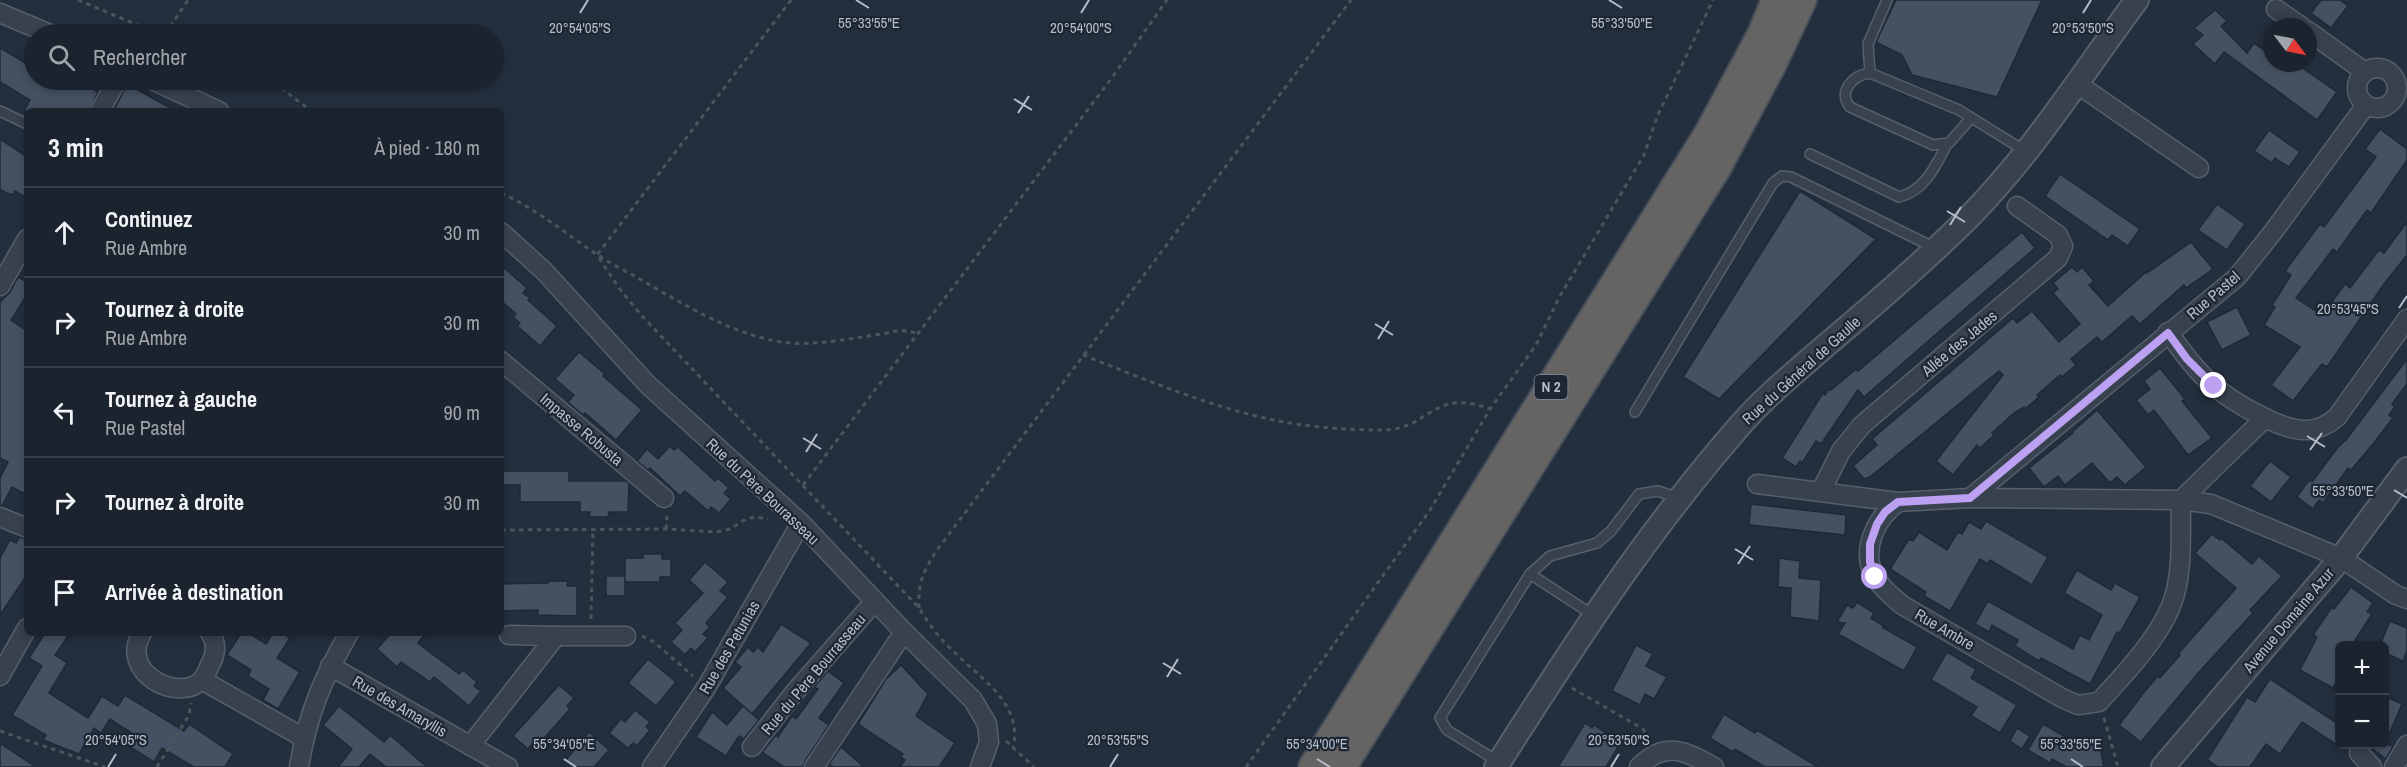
<!DOCTYPE html>
<html lang="fr">
<meta charset="utf-8">
<style>
:root{--surface:#1b232e;--page:#282f3a;--text:#f1f3f6;--muted:#a0a4aa;--line:#39404a}
body{margin:0;font-family:"Archivo Narrow",sans-serif;background:var(--page);color:var(--text)}
.controls{position:absolute;right:18px;bottom:18px;display:grid;overflow:hidden;border-radius:9px;box-shadow:0 3px 9px #0003}
.controls button{width:54px;height:54px;display:grid;place-items:center;padding:0;border:0;border-bottom:2px solid var(--line);background:var(--surface);color:var(--text);font:30px sans-serif}
.compass{position:absolute;left:2263px;top:18px;width:54px;height:54px;border-radius:50%;background:var(--surface);box-shadow:0 3px 9px #0003;rotate:122deg}
.stop{position:absolute;width:18px;height:18px;margin:-14px;border:4px solid #bca0f2;border-radius:50%;background:#fff}
.stop.end{background:#bca0f2;border-color:#fff;box-shadow:0 2px 6px #0008}
.list{margin:0;padding:0;list-style:none}
h2{display:flex;justify-content:space-between;align-items:center;height:78px;margin:0;padding:0 24px;font-size:26px}
h2 small{font-size:20px;font-weight:400;color:var(--muted)}
.list li{display:grid;grid-template-columns:39px 1fr auto;gap:18px;align-items:center;box-sizing:border-box;height:90px;padding:0 24px;border-top:2px solid var(--line)}
.list b{display:block;font-size:22px;white-space:nowrap}
.list p{margin:0;font-size:20px;white-space:nowrap;color:var(--muted)}
.list em{font-size:20px;font-style:normal;color:var(--muted)}
.icon{flex:none;width:33px;height:33px;fill:none;stroke:currentColor;stroke-width:2;stroke-linecap:round;stroke-linejoin:round}
.map{position:relative;flex:none;width:2407px;height:767px;overflow:hidden}
.search{position:absolute;background:var(--surface);box-shadow:0 3px 9px #0003;left:24px;top:24px;width:480px;height:66px;display:flex;align-items:center;gap:15px;box-sizing:border-box;padding:0 21px;border-radius:33px;color:var(--muted);font-size:22px}
.panel{position:absolute;background:var(--surface);box-shadow:0 3px 9px #0003;left:24px;top:108px;width:480px;height:528px;border-radius:9px}
.map>svg:first-child{display:block}
</style>
<div class="map">
<svg width="2407" height="767" viewBox="0 0 2407 767">
<rect width="100%" height="100%" fill="#242f3e"/>
<g fill="#455162" stroke="#1f2835" stroke-width="1.5">
<polygon points="1896,0 2042,0 1997,97 1912,75 1902,55 1876,42"/>
<polygon points="2321,0 2340,0 2348,6 2331,28 2311,13"/>
<polygon points="2215,10 2227,21 2221,26 2247,53 2254,43 2272,56 2272,63 2295,63 2337,92 2317,120 2224,52 2215,64 2193,44 2203,35 2194,28"/>
<polygon points="0,48 34,68 34,80 68,80 85,89 87,86 98,92 89,111 24,111 30,100 0,82"/>
<polygon points="127,84 176,111 120,111 115,108"/>
<polygon points="2380,129 2407,149 2407,160 2371,213 2367,210 2337,252 2333,249 2296,298 2322,315 2345,284 2350,288 2379,250 2384,253 2407,222 2407,255 2384,284 2327,367 2322,364 2293,401 2271,385 2300,347 2264,325 2275,307 2272,305 2291,275 2285,271 2320,224 2324,227 2376,157 2365,149"/>
<polygon points="2269,130 2300,152 2289,167 2275,158 2272,163 2254,151"/>
<polygon points="0,139 27,157 27,198 15,191 13,195 0,190"/>
<polygon points="2060,174 2140,229 2128,246 2112,235 2108,240 2045,196"/>
<polygon points="1800,191 1876,239 1719,399 1683,377"/>
<polygon points="2217,204 2245,224 2227,250 2198,230"/>
<polygon points="2022,232 2035,248 1864,397 1858,390 1821,444 1816,441 1802,463 1800,461 1796,467 1782,458 1823,393 1825,395 1829,389 1831,390 1856,369 1858,371"/>
<polygon points="2191,242 2213,269 2186,288 2184,285 2140,324 2132,316 2102,342 2097,337 2071,359 2076,365 2062,377 2060,375 2037,395 2039,397 2025,409 2024,407 2014,413 1992,433 1994,435 1980,448 1977,445 1953,475 1936,461 2003,375 1999,371 1870,477 1864,479 1853,466 1877,445 1872,439 2013,318 2017,323 2032,311 2059,342 2080,324 2053,293 2058,289 2053,283 2072,267 2077,272 2082,267 2094,281 2089,285 2108,306 2146,272 2147,273"/>
<polygon points="501,265 527,288 523,293 530,298 528,300 557,326 540,346 517,326 520,323 513,317 516,314 501,301"/>
<polygon points="18,277 27,282 27,295 11,320 27,331 27,495 12,487 2,506 0,506 0,478 8,462 0,458 0,302 10,292"/>
<polygon points="2237,307 2251,335 2222,350 2207,322"/>
<polygon points="579,352 605,374 603,376 642,410 616,440 585,413 583,415 568,402 574,395 555,379"/>
<polygon points="2407,359 2407,384 2392,404 2395,407 2389,415 2393,418 2373,444 2351,470 2348,468 2323,503 2319,500 2313,509 2297,497 2309,480 2312,482 2338,447 2346,440"/>
<polygon points="2160,368 2185,399 2182,401 2212,438 2188,455 2154,410 2148,415 2136,400 2150,389 2144,381"/>
<polygon points="2097,410 2146,467 2125,485 2117,477 2110,483 2092,463 2065,485 2058,476 2044,487 2029,468 2073,433 2072,432"/>
<polygon points="670,446 674,450 678,447 715,481 718,478 729,488 724,493 731,499 719,513 711,507 708,511 685,491 680,496 650,468 648,470 637,461 647,449 658,459"/>
<polygon points="2270,461 2291,477 2271,502 2250,486"/>
<polygon points="501,471 569,471 569,481 626,481 629,483 628,512 609,512 608,517 589,517 590,512 580,512 580,502 520,502 520,485 501,485"/>
<polygon points="1751,504 1846,515 1845,535 1749,525"/>
<polygon points="1986,521 2048,557 2032,585 1990,560 1988,564 1980,559 1950,611 1924,596 1926,592 1890,569 1909,539 1913,541 1919,532 1947,550 1958,532 1962,534 1969,522 1981,529"/>
<polygon points="2212,534 2220,540 2221,538 2252,564 2259,556 2282,576 2250,610 2253,613 2199,672 2141,742 2119,725 2145,691 2158,676 2160,678 2180,655 2178,654 2236,588 2195,553"/>
<polygon points="19,537 27,539 27,575 0,615 0,558 10,540 16,543"/>
<polygon points="643,554 662,554 662,559 671,559 671,577 660,577 660,582 625,582 625,577 625,596 606,596 606,576 625,576 625,558 643,558"/>
<polygon points="1779,558 1800,561 1799,578 1821,580 1819,621 1790,617 1791,588 1778,587"/>
<polygon points="705,562 728,582 720,591 728,597 706,623 710,627 703,634 708,638 695,652 691,648 685,655 671,642 682,630 675,623 703,593 689,580"/>
<polygon points="2077,570 2111,590 2115,583 2140,597 2120,633 2117,632 2090,684 2041,658 2039,661 2015,646 2018,640 1992,625 1989,632 1975,624 1988,601 2073,649 2080,635 2089,640 2102,615 2064,593"/>
<polygon points="548,581 568,581 567,586 577,586 577,616 538,615 538,610 501,611 501,584 548,583"/>
<polygon points="2351,587 2373,603 2367,612 2372,614 2352,645 2340,645 2340,676 2333,688 2300,670 2317,637 2313,635 2332,607 2334,609"/>
<polygon points="1857,602 1874,613 1871,618 1887,628 1882,627 1917,647 1904,671 1838,634 1845,623 1837,622 1847,605 1853,608"/>
<polygon points="2390,621 2407,628 2407,651 2403,661 2385,653 2385,645 2380,645"/>
<polygon points="781,624 811,643 752,714 723,688 741,667 735,662 748,647 753,652 758,647 763,652"/>
<polygon points="45,633 70,633 55,655 67,663 49,693 88,718 102,696 118,706 125,695 184,731 189,724 233,754 225,767 194,767 162,748 154,762 127,745 133,734 110,719 101,733 94,728 79,754 43,740 46,735 12,715 42,666 29,658"/>
<polygon points="241,633 249,633 266,644 273,633 281,633 290,638 277,658 300,672 278,709 263,700 269,689 248,676 251,670 227,655"/>
<polygon points="391,633 426,633 418,643 459,674 463,670 477,682 474,686 481,691 469,706 434,677 430,682 401,662 397,667 377,649"/>
<polygon points="1636,645 1653,654 1646,666 1667,677 1654,699 1645,694 1640,705 1612,691"/>
<polygon points="1947,652 1976,669 1971,678 2017,705 2000,733 1971,716 1977,707 1931,680"/>
<polygon points="648,659 676,682 656,706 628,683"/>
<polygon points="901,665 928,694 916,716 955,743 939,767 900,767 905,760 901,757 903,754 858,724 886,679"/>
<polygon points="828,671 844,683 819,718 829,725 805,761 803,767 784,767 762,752 776,735 778,737 792,716 796,719 818,689 814,687"/>
<polygon points="2270,679 2340,725 2340,747 2302,722 2280,754 2266,744 2250,767 2218,767 2207,760 2247,697 2255,702"/>
<polygon points="559,685 574,698 567,706 570,709 537,746 534,742 528,749 513,736"/>
<polygon points="2385,696 2402,704 2385,744 2393,746 2386,759 2366,744 2385,744"/>
<polygon points="339,706 384,742 390,735 427,767 386,767 370,754 359,767 338,767 352,749 323,725"/>
<polygon points="743,706 759,720 744,739 739,736 726,756 696,737 712,712 727,725"/>
<polygon points="635,710 650,722 646,727 650,730 637,746 633,743 628,748 609,733 621,719 625,722"/>
<polygon points="1724,714 1755,733 1757,730 1818,767 1765,767 1735,749 1733,752 1710,738"/>
<polygon points="1585,723 1592,728 1594,725 1621,742 1606,767 1558,767"/>
<polygon points="2043,724 2081,746 2099,743 2104,767 2067,767 2052,759 2050,763 2028,750"/>
<polygon points="2017,728 2030,736 2022,749 2010,741"/>
<polygon points="589,732 609,750 594,767 574,767 566,760"/>
<polygon points="847,738 849,739 842,748 864,767 833,767 829,764"/>
<polygon points="0,743 36,767 0,767"/>
</g>
<g fill="none" stroke-linecap="round" stroke-linejoin="round">
<g stroke="#565f6c" stroke-width="12">
<g id="service">
<polyline points="1870,73 1868,44 1887,0"/>
<polyline points="0,111 27,124"/>
<path d="M1971,118l-22,25 -16,2 -83,-38c-13,-16 4,-32 20,-34l89,37 66,41"/>
<path d="M1810,154l89,43c26,-6 37,-32 48,-53"/>
<polyline points="1635,412 1773,183 1782,176 1791,177 1935,248"/>
<polyline points="1530,574 1593,615"/>
<polyline points="1499,762 1447,730 1440,718 1530,574 1550,556 1597,543 1611,531 1639,494 1658,491 1678,498"/>
</g>
</g>
<g stroke="#565f6c" stroke-width="21">
<g id="minor">
<polyline points="2276,9 2302,27"/>
<polyline points="0,13 50,34"/>
<polyline points="2308,31 2365,72"/>
<circle cx="2377" cy="88" r="20"/>
<polyline points="152,80 219,111"/>
<polyline points="2076,83 2199,168"/>
<polyline points="100,111 117,80"/>
<polyline points="501,232 544,271 648,385 801,523 904,632 973,700 987,724 989,742 980,767"/>
<polyline points="0,286 27,239"/>
<path d="M2168,332c14,19 27,38 45,53 19,17 70,47 95,45 12,-1 20,-5 29,-13l70,-98"/>
<polyline points="501,361 664,498"/>
<polyline points="1757,484 1898,502 1970,498 2181,500 2211,504 2341,558 2396,595 2407,599"/>
<polyline points="1821,491 1841,451 1862,425 2058,258 2063,246 2058,235 2017,206"/>
<polyline points="1970,498 2237,277 2273,232 2366,105"/>
<polyline points="2181,500 2265,418"/>
<path d="M1898,502c-22,16 -38,48 -23,75 6,11 18,20 27,28l160,93 16,7 21,-3c25,-27 58,-62 72,-96 13,-32 9,-73 10,-106"/>
<polyline points="0,517 27,528"/>
<path d="M142,633c-24,39 36,71 60,47 4,-4 6,-12 9,-17 5,-10 6,-21 -1,-30"/>
<polyline points="509,635 556,636"/>
<polyline points="330,666 508,767"/>
<polyline points="0,676 27,628"/>
<polyline points="202,680 304,738"/>
<polyline points="470,746 556,636 626,636"/>
<polyline points="752,747 794,693 875,601"/>
<polyline points="2359,753 2372,767"/>
<path d="M299,767c9,-54 23,-87 50,-134"/>
<polyline points="652,767 706,688 801,523"/>
<polyline points="814,767 904,632"/>
<path d="M1639,767c25,-27 48,-16 75,0"/>
<polyline points="2394,767 2407,745"/>
</g>
</g>
<g stroke="#565f6c" stroke-width="26">
<g id="tertiary">
<path d="M1496,767c75,-118 148,-231 240,-337 26,-31 57,-56 88,-83 50,-42 100,-85 146,-131 64,-65 113,-144 167,-216"/>
<polyline points="2163,767 2341,558 2407,469"/>
</g>
</g>
<g stroke="#434c59" stroke-width="32">
<g id="trunk">
<polyline points="1313,767 1709,133 1762,34 1776,0"/>
<polyline points="1342,767 1717,167 1772,64 1802,0"/>
</g>
</g>
<g stroke="#44595c" stroke-width="3" stroke-dasharray="4.5 4.5" stroke-linecap="butt">
<polyline points="78,0 159,34"/>
<path d="M791,0l-194,255 22,33 22,27 278,293c9,14 19,29 31,40 27,28 74,55 63,99"/>
<polyline points="165,34 188,0"/>
<polyline points="265,80 280,87 311,111"/>
<path d="M501,193c35,16 63,39 95,61 15,10 32,18 47,27 40,23 82,49 128,59 32,8 71,0 104,-5 19,-2 24,-8 44,-1"/>
<path d="M1083,355c61,24 122,50 186,64 36,8 77,11 114,11 47,0 48,-43 107,-21"/>
<polyline points="803,485 1111,79 1167,0"/>
<polyline points="666,529 667,515"/>
<polyline points="501,530 666,529 717,532 730,529 746,519 755,517 768,519"/>
<path d="M919,608c-1,-26 4,-36 18,-58l414,-550"/>
<polyline points="591,619 593,530"/>
<polyline points="642,636 654,642 693,676"/>
<polyline points="1572,688 1643,729 1648,738"/>
<polyline points="2104,718 2118,767"/>
<polyline points="0,731 105,767"/>
<polyline points="1006,741 1034,767"/>
<polyline points="157,767 189,715 191,703"/>
<polyline points="1246,767 1430,510 1490,409 1536,345 1560,296 1644,155 1657,117 1713,0"/>
</g>
<use href="#service" stroke="#38414e" stroke-width="9"/>
<use href="#minor" stroke="#38414e" stroke-width="18"/>
<use href="#tertiary" stroke="#38414e" stroke-width="22"/>
<use href="#trunk" stroke="#656462" stroke-width="28"/>
</g>
<g fill="none" stroke-linecap="round" stroke-linejoin="round">
<polyline stroke="#bca0f2" stroke-width="8" points="1875,577 1870,562 1870,544 1877,524 1885,512 1898,502 1970,498 2168,333 2187,359 2214,386"/>
</g>
<path fill="none" stroke="#b4bcc9" stroke-width="2" d="M856,0l13,8M1609,0l13,8M580,13l8,-13M1081,13l8,-13M2083,13l8,-13M1014,99l18,11M1018,113l11,-17M1947,211l18,11M1950,225l11,-18M2399,308l8,-12M1375,324l18,11M1378,339l11,-18M2307,436l18,11M803,438l18,11M2310,450l12,-17M806,452l11,-18M2394,490l13,8M1735,549l18,11M1738,564l12,-18M1163,663l18,11M1167,677l11,-18M564,759l12,8M1317,759l13,8M2071,759l12,8M108,767l8,-13M1110,767l8,-13M1611,767l8,-13"/>
<g text-anchor="middle" stroke-width="4.5" stroke-linejoin="round" paint-order="stroke">
<rect fill="#1d2633" stroke="#878f9c" stroke-width="1.5" x="1534.5" y="375" width="33" height="24" rx="4.5"/>
<g font-size="15" font-weight="bold" fill="#b4bcc9">
<text x="1551" y="392">N 2</text>
</g>
<g font-size="16" fill="#b4bcc9" stroke="#1d2633">
<text transform="translate(2213 295) rotate(-41)" y="6">Rue Pastel</text>
<text transform="translate(1959 343) rotate(-40)" y="6">Allée des Jades</text>
<text transform="translate(1801 370) rotate(-42)" y="6">Rue du Général de Gaulle</text>
<text transform="translate(582 429) rotate(40)" y="6">Impasse Robusta</text>
<text transform="translate(763 491) rotate(43)" y="6">Rue du Père Bourasseau</text>
<text transform="translate(2288 620) rotate(-50)" y="6">Avenue Domaine Azur</text>
<text transform="translate(1945 629) rotate(30)" y="6">Rue Ambre</text>
<text transform="translate(729 647) rotate(-60)" y="6">Rue des Petunias</text>
<text transform="translate(813 674) rotate(-50)" y="6">Rue du Père Bourrasseau</text>
<text transform="translate(400 706) rotate(30)" y="6">Rue des Amaryllis</text>
</g>
</g>
<g font-size="15" text-anchor="middle" fill="#b4bcc9" stroke="#1d2633" stroke-width="4.5" stroke-linejoin="round" paint-order="stroke">
<text x="869" y="28">55°33'55"E</text>
<text x="1622" y="28">55°33'50"E</text>
<text x="580" y="33">20°54'05"S</text>
<text x="1081" y="33">20°54'00"S</text>
<text x="2083" y="33">20°53'50"S</text>
<text x="2348" y="314">20°53'45"S</text>
<text x="2343" y="496">55°33'50"E</text>
<text x="116" y="745">20°54'05"S</text>
<text x="1118" y="745">20°53'55"S</text>
<text x="1619" y="745">20°53'50"S</text>
<text x="564" y="749">55°34'05"E</text>
<text x="1317" y="749">55°34'00"E</text>
<text x="2071" y="749">55°33'55"E</text>
</g>
</svg>
<div class="controls">
<button>+</button>
<button>−</button>
</div>
<svg class="compass" viewBox="-18 -18 36 36"><path d="M0-13l5 13h-10z" fill="#e53935"/><path d="M0 13l5-13h-10z" fill="#a0a4aa"/></svg>
<div class="stop" style="left:1875px;top:577px"></div>
<div class="stop end" style="left:2214px;top:386px"></div>
<div class="search"><svg class="icon" aria-label="search" viewBox="0 0 24 24"><circle cx="10" cy="10" r="6"/><path d="M15 15l6 6"/></svg>Rechercher</div>
<section class="panel">
<h2>3 min<small>À pied · 180 m</small></h2>
<ul class="list">
<li><svg class="icon" aria-label="ahead" viewBox="0 0 24 24"><path d="M12 20V5M6 11l6-6 6 6"/></svg><div><b>Continuez</b><p>Rue Ambre</p></div><em>30 m</em></li>
<li><svg class="icon" aria-label="right" viewBox="0 0 24 24"><path d="M7 20v-9h11M14 6l5 5-5 5"/></svg><div><b>Tournez à droite</b><p>Rue Ambre</p></div><em>30 m</em></li>
<li><svg class="icon" aria-label="left" viewBox="0 0 24 24"><path d="M17 20v-9H6M10 6l-5 5 5 5"/></svg><div><b>Tournez à gauche</b><p>Rue Pastel</p></div><em>90 m</em></li>
<li><svg class="icon" aria-label="right" viewBox="0 0 24 24"><path d="M7 20v-9h11M14 6l5 5-5 5"/></svg><div><b>Tournez à droite</b></div><em>30 m</em></li>
<li><svg class="icon" aria-label="arrive" viewBox="0 0 24 24"><path d="M6 21V4h12l-3 4 3 4H6"/></svg><div><b>Arrivée à destination</b></div></li>
</ul>
</section>
</div>
